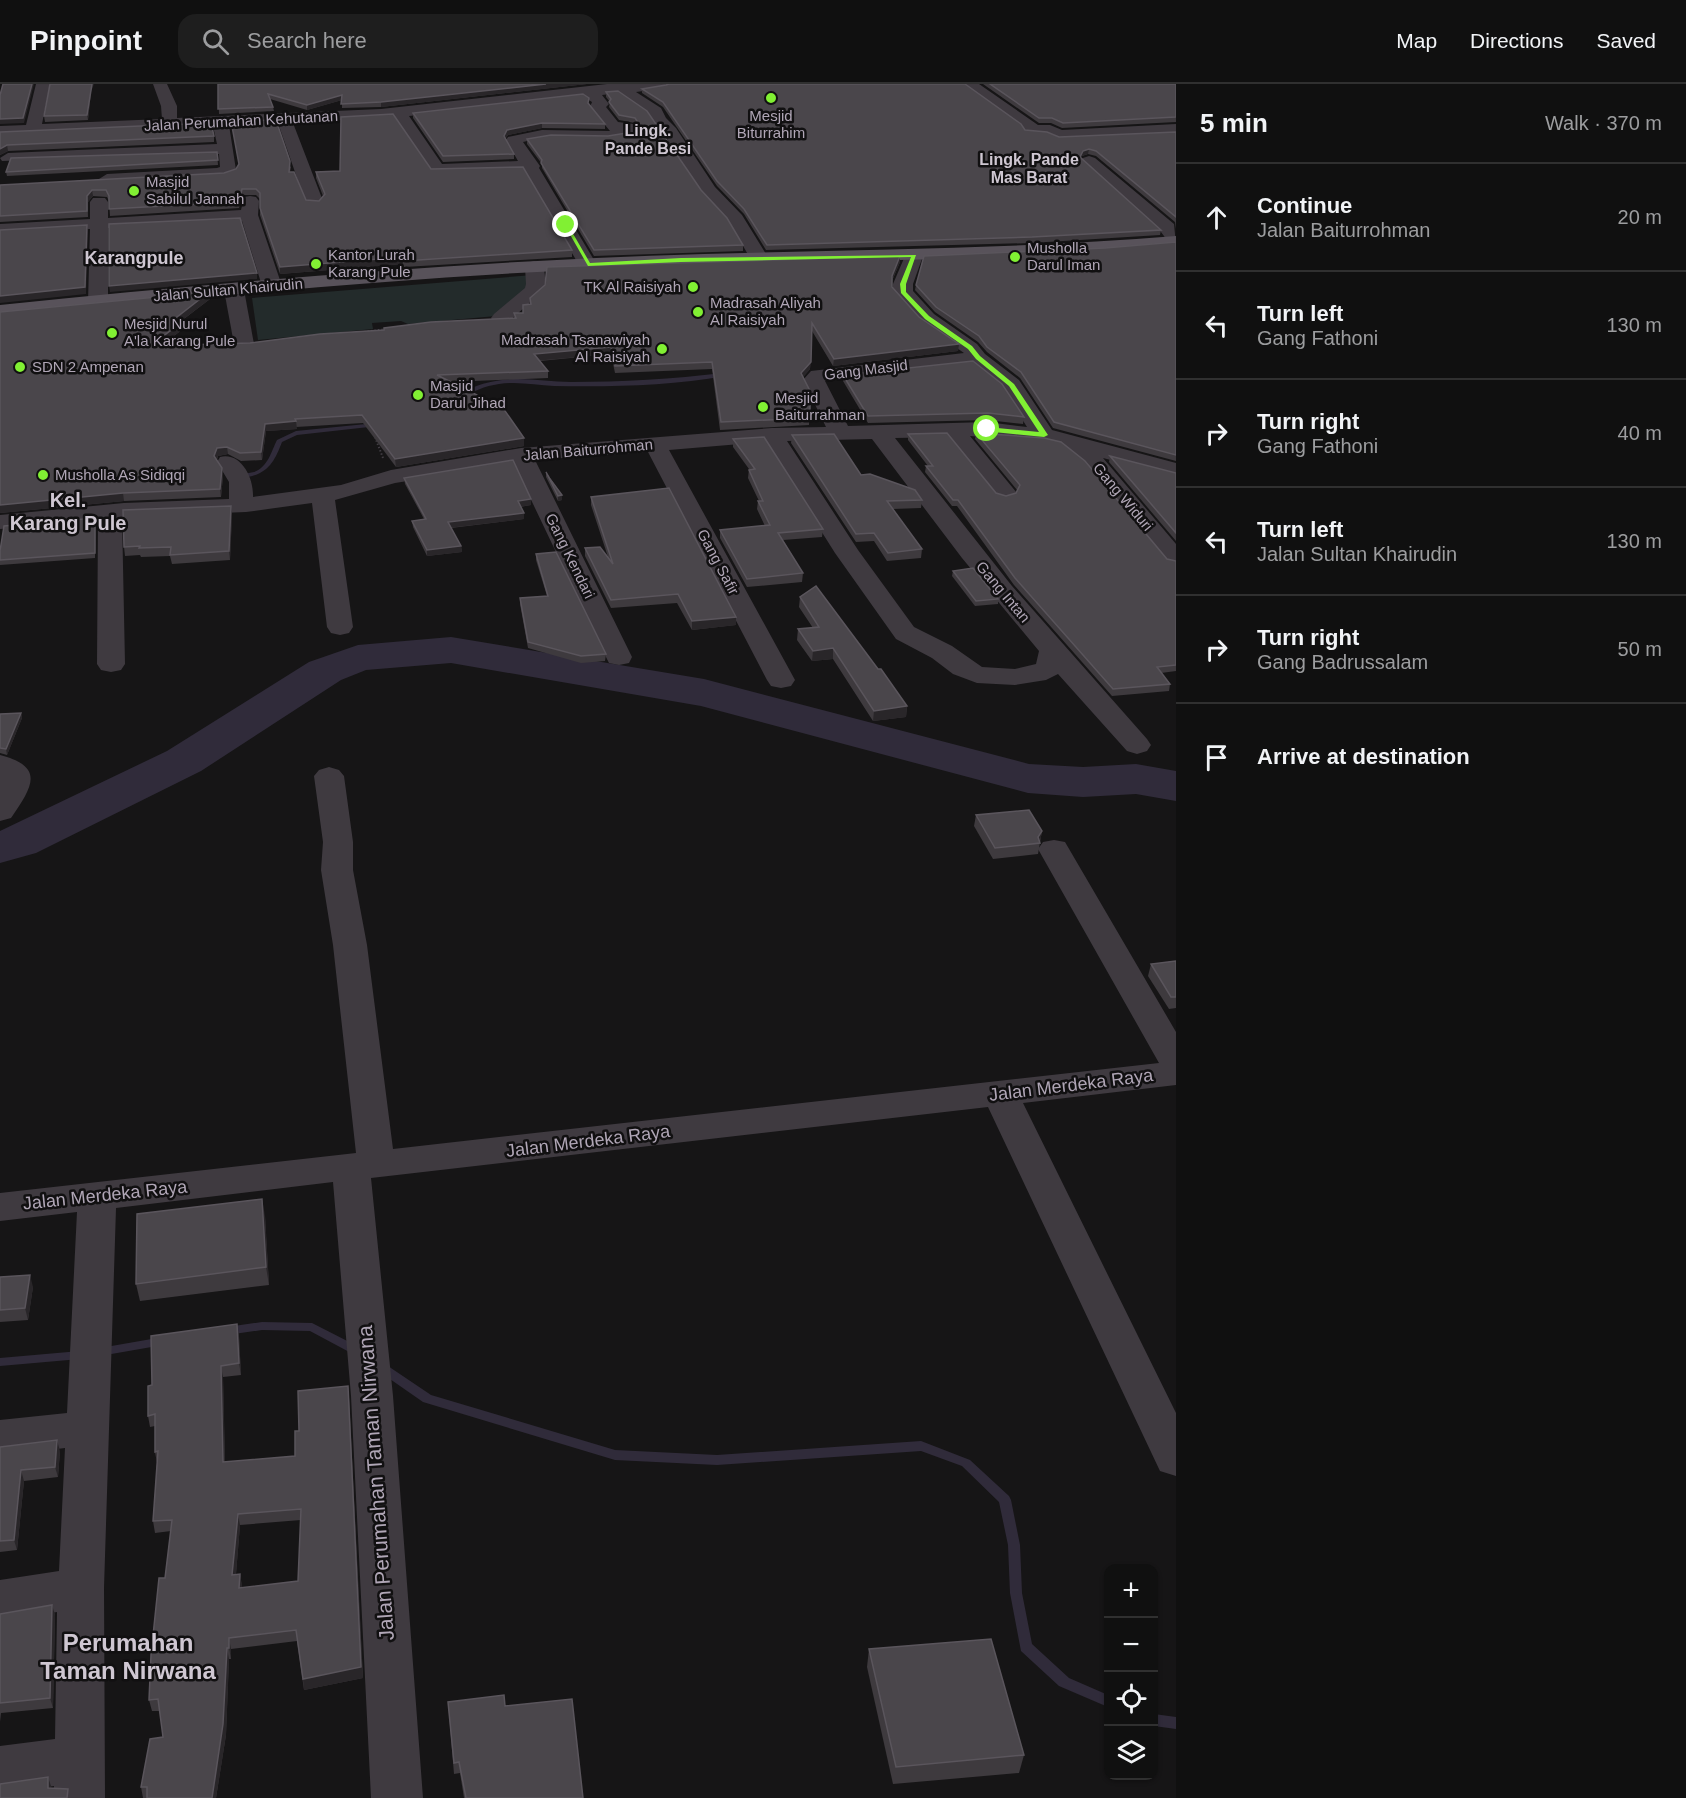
<!DOCTYPE html>
<meta charset="utf-8">
<style>
:root{--surface:#101010;--page:#1e1e1e;--text:#f1f3f6;--muted:#9c9d9f;--line:#303030}
body{margin:0;font-family:Arial,sans-serif;background:var(--page);color:var(--text)}
.controls{position:absolute;right:18px;bottom:18px;display:grid;overflow:hidden;border-radius:12px;box-shadow:0 2px 4px #0004}
.controls button{width:54px;height:54px;display:grid;place-items:center;padding:0;border:0;border-bottom:2px solid var(--line);background:var(--surface);color:var(--text);font:30px sans-serif}
.stop{position:absolute;width:18px;height:18px;margin:-14px;border:4px solid #81f033;border-radius:50%;background:#fff}
.stop.end{background:#81f033;border-color:#fff;box-shadow:0 2px 6px #0008}
.list{margin:0;padding:0;list-style:none}
h2{display:flex;justify-content:space-between;align-items:center;height:78px;margin:0;padding:0 24px;font-size:26px}
h2 small{font-size:20px;font-weight:400;color:var(--muted)}
.list li{display:grid;grid-template-columns:39px 1fr auto;gap:18px;align-items:center;box-sizing:border-box;height:108px;padding:0 24px;border-top:2px solid var(--line)}
.list b{display:block;font-size:22px;white-space:nowrap}
.list p{margin:0;font-size:20px;white-space:nowrap;color:var(--muted)}
.list em{font-size:20px;font-style:normal;color:var(--muted)}
.icon{flex:none;width:33px;height:33px;fill:none;stroke:currentColor;stroke-width:2;stroke-linecap:round;stroke-linejoin:round}
.map{position:relative;flex:none;width:1176px;height:1714px;overflow:hidden}
header{display:flex;align-items:center;gap:36px;box-sizing:border-box;height:84px;padding:0 30px;background:var(--surface);border-bottom:2px solid var(--line)}
header strong{font-size:28px}
nav{display:flex;gap:33px;margin-inline-start:auto;font-size:21px}
.search{width:420px;height:54px;background:var(--page);display:flex;align-items:center;gap:15px;box-sizing:border-box;padding:0 21px;border-radius:18px;color:var(--muted);font-size:22px}
main{display:flex}
aside{flex:1;background:var(--surface)}
.map>svg:first-child{display:block}
</style>
<header>
<strong>Pinpoint</strong>
<div class="search"><svg class="icon" aria-label="search" viewBox="0 0 24 24"><circle cx="10" cy="10" r="6"/><path d="M15 15l6 6"/></svg>Search here</div>
<nav><a>Map</a><a>Directions</a><a>Saved</a></nav>
</header>
<main>
<div class="map">
<svg width="1176" height="1714" viewBox="0 0 1176 1714">
<rect width="100%" height="100%" fill="#161516"/>
<polygon fill="#232b2b" points="533,191 533,206 496,232 408,240 401,237 372,239 373,245 258,256 252,214"/>
<g fill="none" stroke-linecap="round" stroke-linejoin="round">
<g fill="#302b3a" fill-rule="evenodd">
<path d="M723,289l2,1v2c-54,10 -116,11 -171,10 -18,-1 -37,-5 -55,-2 -14,2 -27,7 -38,16l-5,-1c12,-12 29,-17 46,-19 23,-3 46,2 69,2 51,0 102,-3 152,-9z"/>
<path d="M376,339l2,1v2l-81,9 -15,7c-7,18 -13,31 -34,35 -5,1 -9,1 -14,-1 6,-3 13,-2 20,-4 14,-5 17,-20 23,-32l19,-9z"/>
<polygon points="262,1238 312,1239 361,1264 363,1267 361,1270 357,1271 353,1270 310,1247 262,1246 227,1251 223,1250 221,1247 223,1244 227,1243"/>
<polygon points="163,1253 167,1254 169,1257 167,1260 163,1261 100,1272 96,1271 94,1268 96,1265 100,1264"/>
<polygon points="80,1267 84,1268 86,1271 84,1274 80,1275 0,1282 0,1274"/>
<polygon points="381,1279 385,1280 431,1311 615,1366 717,1371 921,1357 970,1376 1009,1412 1011,1416 1020,1461 1022,1509 1032,1560 1069,1594 1108,1611 1108,1623 1059,1602 1021,1567 1010,1509 1008,1461 999,1418 962,1382 921,1367 717,1381 615,1376 423,1318 377,1286 375,1283 377,1280"/>
<polygon points="1154,1630 1176,1633 1176,1645 1154,1642"/>
</g>
<polygon fill="#302b3a" fill-rule="evenodd" points="451,553 704,595 1029,680 1083,683 1136,680 1176,687 1176,717 1136,710 1083,713 1028,709 701,622 451,579 366,586 341,596 201,687 36,769 0,779 0,747 167,667 309,578 358,561"/>
<g stroke="#423e44" stroke-width="2" stroke-dasharray="1.5 2" stroke-linecap="butt">
<polyline points="364,248 386,245"/>
<polyline points="375,353 383,374"/>
</g>
<g fill="#3f3a40" fill-rule="evenodd">
<path d="M36,0h14l-8,40 120,-5 -1,-13 -8,-22h14l10,22v12l204,-9 226,-25h65l-7,4 -29,4 25,16 5,10 10,10 39,59 27,28 27,44 -2,4h-14l-24,-41 -26,-28 -39,-60 -13,-14 -2,-6 -30,-21 -17,2 7,9 -3,3 12,15 15,2 6,8 -2,3c-39,10 -78,-3 -114,7l17,24 -1,2 58,97 -2,4h-14l-2,-4 -55,-94 -93,2 -36,-56 -102,6 30,78 -3,4h-12l-3,-4 -27,-78 -49,2 7,45 -2,4 -15,4 -112,6 -8,-5 8,-5 110,-6 3,-1 -1,-13 -217,7 -2,-3 8,-5 209,-9 -4,-18 -213,10v-10l26,-1zM584,13l8,5 -2,5 20,24 -68,-1 -34,7 -2,3 12,21 -76,3 -33,-48z"/>
<polygon points="962,0 979,0 1038,41 1050,41 1062,46 1176,40 1176,50 1059,56 1047,51 1025,49 1022,43"/>
<polygon points="1089,72 1095,74 1174,140 1176,161 1170,160 1161,148 1083,80 1081,77 1083,74"/>
<polygon points="250,112 256,113 259,117 258,131 282,202 279,206 265,206 262,202 242,137 108,144 108,218 105,222 91,222 88,218 90,145 0,150 0,140 90,135 90,118 93,114 105,114 108,118 108,134 241,126 244,113"/>
<path d="M914,166l7,2 2,4 -10,28v7l21,23 43,30 8,10 34,26 33,50 124,33v14l-73,-19 73,86v22l-9,-2 -45,-52 -36,-46 -25,-20 -18,-4 -73,-6 47,57 -4,5 -8,2 -8,-2 -50,-61 -52,1 117,148 135,153 4,6 -4,6 -10,3 -10,-3 -69,-77 -12,6 -31,5 -38,-2 -24,-9 -21,-16 -36,-19 -61,-86 -70,-111 -96,8 126,230 -4,6 -10,2 -10,-2 -4,-6 -119,-228 -113,8 97,197 -3,6 -10,2 -10,-2 -3,-6 -92,-193 -119,19 -60,17 18,127 -4,6 -9,2 -9,-2 -4,-6 -15,-124 -66,9 -124,5 3,147 -4,6 -10,2 -10,-2 -4,-6 1,-144 -98,9v-14l124,-12 105,-4v-17l-12,-20 3,-5c21,-5 34,21 33,40l88,-12 50,-15 130,-22 251,-20 54,-1 -23,-47 8,-9 153,-18 -44,-31 -27,-30v-8l12,-28 2,-4zM973,281l30,24 24,38 -40,-5 -139,4 -23,-45zM872,355l90,119 77,93 -3,13 -21,5 -33,-2 -30,-21 -38,-19 -56,-77 -71,-109z"/>
<path d="M534,177l7,2c5,8 5,19 2,28l-35,31h-14l-3,-4 3,-4 31,-26 1,-4 -1,-17 2,-4z"/>
<polygon points="234,200 241,202 244,206 254,260 251,264 237,264 234,260 224,206 227,202"/>
<path d="M0,671c46,12 32,32 11,63l-11,3z"/>
<polygon points="329,683 339,686 344,692 353,758 353,786 367,861 393,1065 1159,979 1038,765 1043,758 1054,756 1065,758 1176,948 1176,1001 1023,1019 1176,1329 1176,1392 1160,1387 988,1023 371,1094 393,1312 423,1714 371,1714 351,1312 333,1098 116,1124 104,1504 105,1714 53,1714 54,1702 0,1710 0,1662 55,1655 57,1528 0,1538 0,1496 59,1487 65,1364 0,1372 0,1336 67,1329 77,1128 0,1137 0,1109 356,1069 333,861 321,786 323,758 314,692 319,686"/>
</g>
<path fill="#58525a" fill-rule="evenodd" d="M1176,152v10c-193,17 -386,14 -580,23 -199,9 -398,28 -596,48v-12c198,-20 397,-38 596,-47 194,-9 387,-6 580,-22z"/>
</g>
<g fill="#3e3a3e" fill-rule="evenodd">
<polygon points="218,0 587,0 381,23 342,24 342,16 307,26 270,15 273,23 274,27 219,30"/>
<polygon points="983,0 1176,0 1176,38 1062,44 1051,39 1039,39"/>
<polygon points="666,1 1025,46 1059,53 1176,48 1176,145 1175,138 1096,72 1088,70 1082,72 1081,74 1161,146 1160,151 1031,159 766,166 744,130 717,102 663,23 642,9 642,5"/>
<polygon points="618,7 701,106 743,161 743,167 594,172 542,84 542,80 527,60 527,55 608,52 639,47 640,46 635,39 619,36 609,23 610,18 606,13 606,8"/>
<polygon points="91,8 88,36 45,38 44,32"/>
<polygon points="589,20 605,40 605,45 542,44 508,51 505,55 514,70 514,75 443,78 413,34 413,29"/>
<polygon points="231,37 291,83 290,88 306,116 319,117 323,112 316,94 316,88 431,85 572,166 572,173 404,183 403,180 280,190 260,131 260,115 256,111 242,111 239,124 110,132 109,117 107,113 93,112 88,118 88,133 0,138 0,101 224,89 236,85 239,81"/>
<polygon points="0,48 214,52 214,58 8,67 0,71"/>
<polygon points="217,68 218,81 7,92 6,88"/>
<polygon points="1176,158 1176,377 1053,344 1020,294 987,268 978,258 935,228 915,206 916,201 1105,164"/>
<polygon points="900,178 892,197 892,203 919,233 959,260 958,267 833,282 812,247 810,285 803,293 810,307 809,341 720,346 712,285 615,289 611,270 540,277 548,287 548,294 450,298 524,362 396,383 363,339 296,343 297,345 266,347 262,376 241,377 228,370 218,372 217,376 223,392 221,413 124,417 0,429 0,228 209,208 210,215 180,238 182,238 183,245 161,262 250,259 514,234 514,229 523,229 523,221 530,220 530,214"/>
<polygon points="843,291 1024,333 1023,340 987,336 868,339 843,297"/>
<polygon points="976,349 1167,475 1176,477 1176,587 1161,589 1170,600 1169,607 1112,612 1014,501 957,422 952,422 925,388 926,382 928,382 908,356 908,350 996,409 1006,412 1016,409 1017,406 975,355"/>
<polygon points="792,351 861,391 922,416 921,424 893,425 922,465 921,474 887,477 874,457 856,458 791,359"/>
<polygon points="733,355 823,445 822,453 783,456 803,489 802,498 747,503 720,454 720,446 765,442 757,425 758,417 759,417 748,394 749,385 733,363"/>
<polygon points="1110,372 1176,389 1176,457 1109,378"/>
<polygon points="546,388 562,411 562,416 558,417 546,393"/>
<polygon points="404,394 531,421 520,423 524,429 524,435 451,444 461,462 462,468 427,472 413,443 412,437 424,435 405,400"/>
<polygon points="591,413 736,533 736,541 692,546 677,519 611,524 585,472 585,464 608,473 591,421"/>
<polygon points="231,422 232,431 230,476 172,480 170,472 141,473 140,471 125,472 124,463"/>
<polygon points="95,434 95,474 0,481 0,467"/>
<polygon points="536,470 606,570 605,577 581,579 528,564 520,520 520,514 547,512 536,476"/>
<polygon points="953,487 998,515 998,520 975,522 952,492"/>
<polygon points="800,513 878,585 907,622 906,633 873,637 833,575 812,577 797,556 798,545 813,544 799,523"/>
<polygon points="21,629 22,634 7,671 0,669 0,630"/>
<polygon points="976,731 1042,747 1038,770 993,775 974,742"/>
<polygon points="1176,877 1176,924 1169,925 1148,892 1151,880"/>
<polygon points="265,1132 269,1201 140,1217 136,1200"/>
<polygon points="0,1193 33,1203 28,1236 0,1238"/>
<path d="M237,1240l2,12 2,39 -18,2 2,85 70,-6 4,-25 50,-34 14,281 -59,12 -7,-49 -66,8v10h-2l-3,76 -10,63h-73l-2,-11 22,-50 -3,-26h-8l-3,-11 22,-169 -16,2 -2,-12 4,-58 -2,-11v-26l-5,1 -2,-11 4,-31zM301,1436l-3,61 -56,7 -2,-14h-4l4,-49z"/>
<polygon points="0,1363 60,1367 58,1393 24,1397 17,1466 0,1468"/>
<polygon points="52,1521 55,1531 53,1624 1,1629 0,1638 0,1530"/>
<polygon points="869,1565 1024,1671 1019,1689 893,1700 867,1583"/>
<polygon points="448,1618 505,1622 583,1714 464,1714 460,1689 454,1690"/>
</g>
<g fill="#292629">
<polygon points="32,0 34,0 24,39 0,40 0,35"/>
<polygon points="92,0 94,0 91,8 88,36 87,31"/>
<polygon points="546,0 587,0 381,23 381,18"/>
<polygon points="342,11 342,16 307,26 307,21"/>
<polygon points="542,39 542,44 508,51 504,57 504,52 507,46"/>
<polygon points="7,61 8,67 0,71 0,65"/>
<polygon points="1089,65 1088,70 1082,72 1079,78 1080,73 1083,67"/>
<polygon points="242,105 242,111 239,124 239,118"/>
<polygon points="92,106 93,112 88,118 88,133 87,112"/>
<polygon points="87,141 88,147 86,210 0,219 0,212"/>
<polygon points="900,172 900,178 891,199 892,192"/>
<polygon points="403,173 403,180 280,190 280,183"/>
<polygon points="257,189 257,195 110,208 109,202"/>
<polygon points="209,208 210,215 173,243 172,237"/>
<polygon points="182,238 183,245 151,269 150,262"/>
<polygon points="959,260 958,267 833,282 834,275"/>
<polygon points="611,263 611,270 534,277 534,270"/>
<polygon points="811,278 810,285 801,296 801,289"/>
<polygon points="296,337 297,345 266,347 262,376 261,368 265,340"/>
<polygon points="524,354 524,362 396,383 395,375"/>
<polygon points="227,363 228,370 218,372 215,379 214,372 217,364"/>
<polygon points="222,384 223,392 221,413 220,405"/>
<polygon points="123,409 124,417 0,429 0,421"/>
<polygon points="562,411 562,416 558,417 558,412"/>
<polygon points="531,415 531,421 518,423 518,417"/>
<polygon points="231,422 232,431 230,476 229,467"/>
<polygon points="524,429 524,435 448,444 448,438"/>
<polygon points="95,434 96,438 95,474"/>
<polygon points="461,462 462,468 427,472 427,466"/>
<polygon points="736,533 736,541 692,546 692,537"/>
<polygon points="833,564 833,575 812,577 813,567"/>
<polygon points="907,622 906,633 873,637 874,627"/>
<polygon points="21,629 22,634 7,671 6,665"/>
<polygon points="1042,747 1040,758 1038,753"/>
<polygon points="262,1115 265,1132 269,1201 266,1183"/>
<polygon points="30,1191 33,1203 28,1236 25,1224"/>
<polygon points="237,1240 239,1252 241,1291 239,1279"/>
<polygon points="221,1282 223,1293 225,1389 223,1378"/>
<polygon points="348,1302 363,1594 304,1606 303,1595"/>
<polygon points="57,1356 60,1367 58,1393 55,1383"/>
<polygon points="21,1386 24,1397 17,1466 14,1456"/>
<polygon points="238,1430 240,1441 235,1502 232,1491"/>
<polygon points="240,1490 242,1501 241,1516 239,1504"/>
<polygon points="52,1521 55,1531 53,1624 50,1614"/>
<polygon points="229,1554 231,1565 231,1575 229,1564"/>
<polygon points="227,1564 229,1575 226,1651 216,1714 212,1714"/>
<polygon points="48,1693 52,1705 48,1704"/>
</g>
<g fill="#4a464b" stroke="#5a555c" stroke-width="1.5" fill-rule="evenodd">
<polygon points="3,0 32,0 23,34 0,35 0,11"/>
<polygon points="50,0 92,0 87,31 44,32"/>
<polygon points="218,0 546,0 381,18 341,20 342,11 307,21 268,10 273,23 218,25"/>
<polygon points="669,0 965,0 1021,40 1025,46 1047,48 1059,53 1176,48 1176,133 1096,67 1089,65 1083,67 1080,73 1161,146 1032,153 767,161 744,125 717,97 663,18 642,5 666,1"/>
<polygon points="990,0 1176,0 1176,33 1063,39 1052,34 1039,34"/>
<polygon points="618,7 647,27 701,106 727,134 743,161 594,166 541,79 542,76 527,55 551,51 608,52 639,47 641,43 635,34 619,31 609,18 611,15 606,8"/>
<polygon points="583,10 589,14 588,19 605,40 542,39 507,46 504,52 514,70 443,72 413,29"/>
<polygon points="393,30 431,85 523,83 572,166 403,177 403,173 280,183 260,124 260,109 256,105 242,105 239,118 109,125 109,112 106,106 92,106 87,112 87,127 0,132 0,101 224,89 236,85 239,80 231,37 276,36 290,77 289,88 294,88 306,116 319,117 325,110 316,88 340,87 341,33"/>
<polygon points="211,39 214,52 7,61 0,65 0,48"/>
<polygon points="217,68 218,76 6,88 11,74"/>
<polygon points="240,134 257,189 109,202 109,140"/>
<polygon points="87,141 85,203 0,212 0,146"/>
<polygon points="1176,158 1176,371 1054,338 1021,288 987,263 979,252 936,223 916,201 924,172 1105,164"/>
<polygon points="900,172 892,192 892,203 919,233 959,260 834,275 812,239 811,278 801,289 810,307 810,334 721,338 712,278 615,282 611,263 534,270 548,287 437,291 503,324 524,354 395,375 362,331 295,335 296,337 265,340 261,368 240,369 227,363 217,364 214,372 222,384 220,405 123,409 0,421 0,228 209,208 172,237 182,238 150,262 250,259 320,250 384,246 384,244 431,238 516,234 514,229 523,229 523,221 531,220 530,214 545,201 547,183"/>
<polygon points="973,277 1002,300 1024,333 988,329 868,332 843,291"/>
<polygon points="947,349 996,409 1006,412 1016,409 1020,401 976,349 1044,354 1061,358 1085,377 1167,475 1176,477 1176,581 1157,583 1170,600 1113,605 1015,494 958,416 953,416 926,382 933,382 908,350"/>
<polygon points="834,350 861,391 870,390 915,406 922,416 887,417 922,465 888,469 874,449 856,450 792,351"/>
<polygon points="764,353 823,445 778,449 803,489 747,495 720,446 770,441 758,417 763,417 749,386 755,385 733,355"/>
<polygon points="1110,372 1176,389 1176,449"/>
<polygon points="513,376 531,415 518,417 524,429 448,438 461,462 427,466 412,437 426,435 404,394"/>
<polygon points="546,388 550,395 562,411 558,412"/>
<polygon points="669,404 736,533 692,537 678,510 611,516 585,464 600,463 613,480 591,413"/>
<polygon points="231,422 229,467 170,471 171,463 139,464 140,462 124,463 123,426"/>
<polygon points="95,434 95,469 0,476 0,467 4,442"/>
<polygon points="556,468 606,570 581,572 528,558 520,514 548,512 536,470"/>
<polygon points="973,484 998,515 976,517 953,487"/>
<polygon points="816,502 878,585 881,585 907,622 874,627 833,564 813,567 798,545 819,543 800,513"/>
<polygon points="21,629 6,665 0,664 0,630"/>
<polygon points="1029,726 1042,747 1038,753 1040,759 995,764 976,731"/>
<polygon points="1176,877 1176,913 1171,913 1151,880"/>
<polygon points="262,1115 266,1183 136,1200 137,1130"/>
<polygon points="30,1191 25,1224 0,1226 0,1193"/>
<path d="M237,1240l2,39 -18,3 2,96 72,-6v-25h4l-1,-40 50,-5 13,281 -58,12 -7,-49 -67,8v10h-2l-4,76 -11,74h-65v-11h-6l9,-48 13,-2 -5,-38 -9,1 2,-45 8,-77h6l7,-58 -19,1 5,-70 -3,1v-38l-7,2v-30l4,-1 -1,-49zM301,1425l-3,72 -59,7 1,-14 -8,1 6,-61z"/>
<polygon points="57,1356 55,1383 21,1386 14,1456 0,1457 0,1363"/>
<polygon points="52,1521 50,1614 0,1619 0,1530"/>
<polygon points="991,1555 1024,1671 896,1683 869,1565"/>
<polygon points="504,1611 505,1622 572,1615 583,1714 466,1714 459,1678 454,1679 448,1618"/>
<polygon points="48,1693 48,1704 68,1705 67,1714 0,1714 0,1700"/>
</g>
<polygon fill="#81f033" points="564,140 568,141 590,179 681,174 916,171 906,200 906,208 929,232 972,262 980,272 1014,300 1048,351 1044,353 984,347 987,343 1039,348 1009,302 976,275 968,265 925,235 901,209 900,200 911,173 681,178 588,182"/>
<g fill="#81f033" stroke="#111011" stroke-width="2">
<circle cx="771" cy="14" r="6"/>
<circle cx="134" cy="107" r="6"/>
<circle cx="1015" cy="173" r="6"/>
<circle cx="316" cy="180" r="6"/>
<circle cx="693" cy="203" r="6"/>
<circle cx="698" cy="228" r="6"/>
<circle cx="112" cy="249" r="6"/>
<circle cx="662" cy="265" r="6"/>
<circle cx="20" cy="283" r="6"/>
<circle cx="418" cy="311" r="6"/>
<circle cx="763" cy="323" r="6"/>
<circle cx="43" cy="391" r="6"/>
</g>
<g text-anchor="middle" stroke-width="5" stroke-linejoin="round" paint-order="stroke">
<g font-size="15" fill="#b0a6b6" stroke="#111011" text-anchor="start">
<text x="771" y="37" text-anchor="middle">Mesjid<tspan x="771" dy="17">Biturrahim</tspan></text>
<text x="146" y="103">Masjid<tspan x="146" dy="17">Sabilul Jannah</tspan></text>
<text x="1027" y="169">Musholla<tspan x="1027" dy="17">Darul Iman</tspan></text>
<text x="328" y="176">Kantor Lurah<tspan x="328" dy="17">Karang Pule</tspan></text>
<text x="681" y="208" text-anchor="end">TK Al Raisiyah</text>
<text x="710" y="224">Madrasah Aliyah<tspan x="710" dy="17">Al Raisiyah</tspan></text>
<text x="124" y="245">Mesjid Nurul<tspan x="124" dy="17">A'la Karang Pule</tspan></text>
<text x="650" y="261" text-anchor="end">Madrasah Tsanawiyah<tspan x="650" dy="17">Al Raisiyah</tspan></text>
<text x="32" y="288">SDN 2 Ampenan</text>
<text x="430" y="307">Masjid<tspan x="430" dy="17">Darul Jihad</tspan></text>
<text x="775" y="319">Mesjid<tspan x="775" dy="17">Baiturrahman</tspan></text>
<text x="55" y="396">Musholla As Sidiqqi</text>
</g>
<g font-size="15" fill="#b0a6b6" stroke="#111011">
<text transform="translate(241 37) rotate(-3)" y="5">Jalan Perumahan Kehutanan</text>
<text transform="translate(228 206) rotate(-5)" y="5">Jalan Sultan Khairudin</text>
<text transform="translate(866 286) rotate(-7)" y="5">Gang Masjid</text>
<text transform="translate(588 366) rotate(-5)" y="5">Jalan Baiturrohman</text>
<text transform="translate(1123 413) rotate(50)" y="5">Gang Widuri</text>
<text transform="translate(570 472) rotate(64)" y="5">Gang Kendari</text>
<text transform="translate(718 478) rotate(62)" y="5">Gang Safir</text>
<text transform="translate(1003 508) rotate(50)" y="5">Gang Intan</text>
</g>
<g font-size="16" font-weight="bold" fill="#cfc7d2" stroke="#111011">
<text x="648" y="52">Lingk.<tspan x="648" dy="18">Pande Besi</tspan></text>
<text x="1029" y="81">Lingk. Pande<tspan x="1029" dy="18">Mas Barat</tspan></text>
</g>
<g font-size="18" font-weight="bold" fill="#cfc7d2" stroke="#111011">
<text x="134" y="180">Karangpule</text>
</g>
<g font-size="18" fill="#b0a6b6" stroke="#111011">
<text transform="translate(1071 1001) rotate(-7)" y="6">Jalan Merdeka Raya</text>
<text transform="translate(588 1057) rotate(-7)" y="6">Jalan Merdeka Raya</text>
<text transform="translate(105 1111) rotate(-6)" y="6">Jalan Merdeka Raya</text>
</g>
<g font-size="20" font-weight="bold" fill="#cfc7d2" stroke="#111011">
<text x="68" y="423">Kel.<tspan x="68" dy="23">Karang Pule</tspan></text>
</g>
<g font-size="21" fill="#b0a6b6" stroke="#111011">
<text transform="translate(376 1399) rotate(-94)" y="7">Jalan Perumahan Taman Nirwana</text>
</g>
<g font-size="24" font-weight="bold" fill="#cfc7d2" stroke="#111011">
<text x="128" y="1567">Perumahan<tspan x="128" dy="28">Taman Nirwana</tspan></text>
</g>
</g>
</svg>
<div class="controls">
<button>+</button>
<button>−</button>
<button><svg class="icon" aria-label="locate" viewBox="0 0 24 24"><circle cx="12" cy="12" r="6"/><path d="M12 2v4M12 18v4M2 12h4M18 12h4"/></svg></button>
<button><svg class="icon" aria-label="layers" viewBox="0 0 24 24"><path d="M12 4l9 5-9 5-9-5zM3 14l9 5 9-5"/></svg></button>
</div>
<div class="stop" style="left:987px;top:345px"></div>
<div class="stop end" style="left:566px;top:141px"></div>
</div>
<aside>
<h2>5 min<small>Walk · 370 m</small></h2>
<ul class="list">
<li><svg class="icon" aria-label="ahead" viewBox="0 0 24 24"><path d="M12 20V5M6 11l6-6 6 6"/></svg><div><b>Continue</b><p>Jalan Baiturrohman</p></div><em>20 m</em></li>
<li><svg class="icon" aria-label="left" viewBox="0 0 24 24"><path d="M17 20v-9H6M10 6l-5 5 5 5"/></svg><div><b>Turn left</b><p>Gang Fathoni</p></div><em>130 m</em></li>
<li><svg class="icon" aria-label="right" viewBox="0 0 24 24"><path d="M7 20v-9h11M14 6l5 5-5 5"/></svg><div><b>Turn right</b><p>Gang Fathoni</p></div><em>40 m</em></li>
<li><svg class="icon" aria-label="left" viewBox="0 0 24 24"><path d="M17 20v-9H6M10 6l-5 5 5 5"/></svg><div><b>Turn left</b><p>Jalan Sultan Khairudin</p></div><em>130 m</em></li>
<li><svg class="icon" aria-label="right" viewBox="0 0 24 24"><path d="M7 20v-9h11M14 6l5 5-5 5"/></svg><div><b>Turn right</b><p>Gang Badrussalam</p></div><em>50 m</em></li>
<li><svg class="icon" aria-label="arrive" viewBox="0 0 24 24"><path d="M6 21V4h12l-3 4 3 4H6"/></svg><div><b>Arrive at destination</b></div></li>
</ul>
</aside>
</main>
